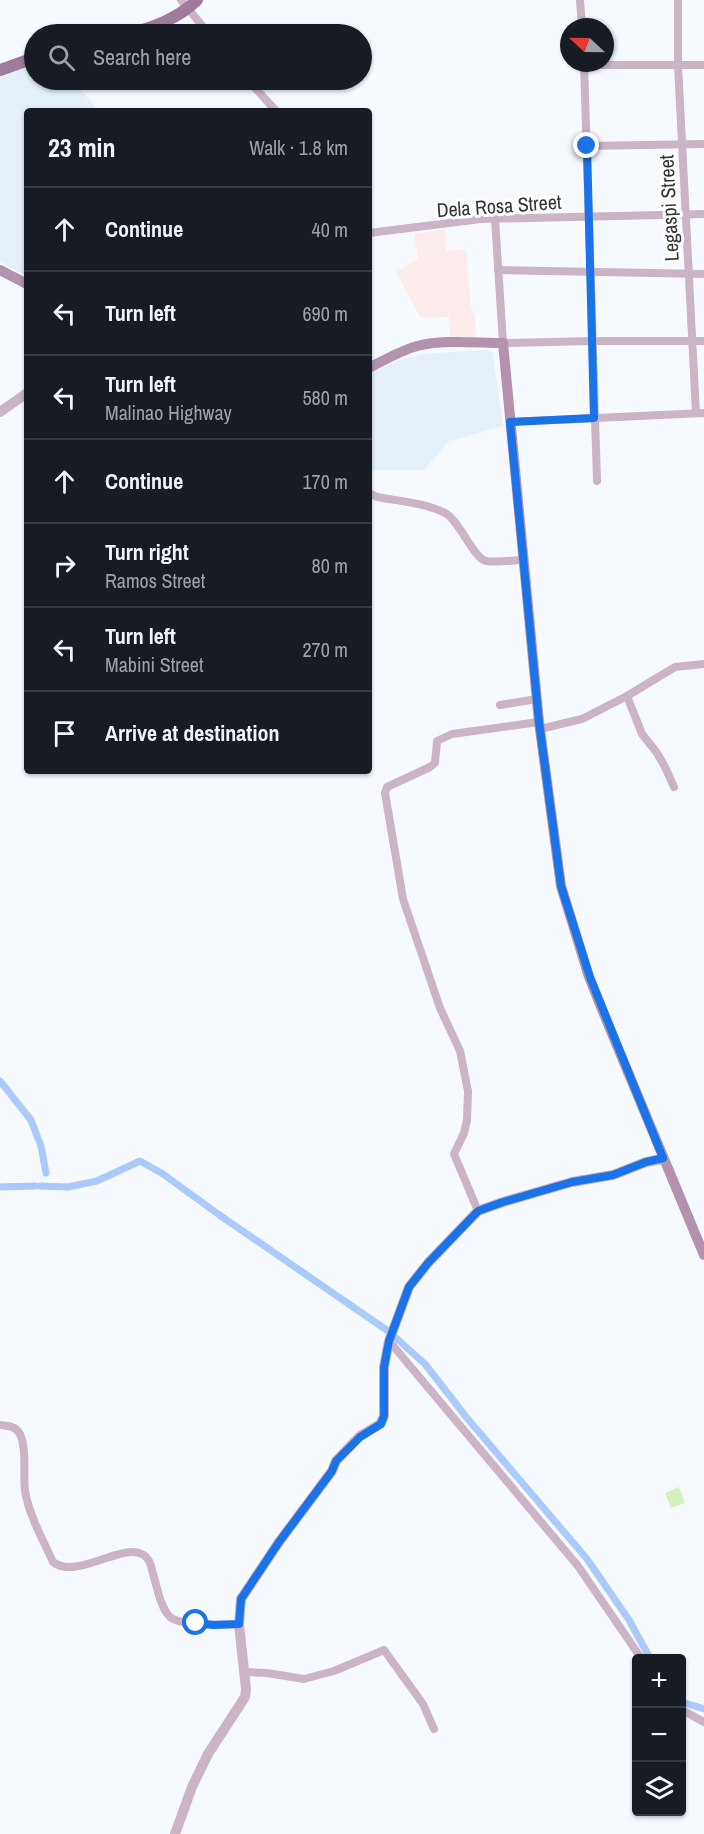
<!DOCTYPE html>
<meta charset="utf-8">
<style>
:root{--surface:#171b24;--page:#242831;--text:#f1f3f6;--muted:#9ea1a6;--line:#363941}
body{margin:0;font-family:"Archivo Narrow",sans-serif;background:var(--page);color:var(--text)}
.controls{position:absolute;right:18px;bottom:18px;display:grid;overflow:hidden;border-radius:6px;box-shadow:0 2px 4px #0004}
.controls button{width:54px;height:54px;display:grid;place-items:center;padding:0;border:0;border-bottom:2px solid var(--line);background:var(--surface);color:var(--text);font:30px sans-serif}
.compass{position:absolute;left:560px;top:18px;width:54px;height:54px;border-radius:50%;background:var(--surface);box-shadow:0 2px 4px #0004;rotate:292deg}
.stop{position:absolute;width:18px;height:18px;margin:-14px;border:4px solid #1a73e8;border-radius:50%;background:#fff}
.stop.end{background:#1a73e8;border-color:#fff;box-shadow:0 2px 6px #0008}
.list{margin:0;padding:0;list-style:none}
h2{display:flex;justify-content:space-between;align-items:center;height:78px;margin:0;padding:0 24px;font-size:26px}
h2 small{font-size:20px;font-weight:400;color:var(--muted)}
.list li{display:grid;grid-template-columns:39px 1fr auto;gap:18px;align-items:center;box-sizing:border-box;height:84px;padding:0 24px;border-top:2px solid var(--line)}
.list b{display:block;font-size:22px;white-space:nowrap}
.list p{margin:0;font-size:20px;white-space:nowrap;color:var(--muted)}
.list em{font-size:20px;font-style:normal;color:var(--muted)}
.icon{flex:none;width:33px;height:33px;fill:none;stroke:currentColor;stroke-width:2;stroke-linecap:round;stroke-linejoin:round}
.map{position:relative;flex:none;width:704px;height:1834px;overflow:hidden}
.search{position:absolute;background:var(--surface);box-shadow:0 2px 4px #0004;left:24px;top:24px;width:348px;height:66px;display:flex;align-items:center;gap:15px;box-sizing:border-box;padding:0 21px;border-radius:33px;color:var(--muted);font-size:22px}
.panel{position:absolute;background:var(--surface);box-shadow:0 2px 4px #0004;left:24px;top:108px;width:348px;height:666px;border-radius:6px}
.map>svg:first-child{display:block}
</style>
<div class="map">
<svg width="704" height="1834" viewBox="0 0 704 1834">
<rect width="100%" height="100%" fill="#f6faff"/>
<polygon fill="#fcebeb" points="445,229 446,251 466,249 471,306 475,317 476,338 450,339 449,317 421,318 396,272 418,259 414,234"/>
<g fill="#e5effa">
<polygon points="34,65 34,80 72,80 99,111 27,111 27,276 0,262 0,77 8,71"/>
<polygon points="487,350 493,353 503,426 449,441 424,470 369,470 369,374 397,361 421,354"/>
</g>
<polygon fill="#d4f0bd" points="679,1487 685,1503 671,1508 665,1493"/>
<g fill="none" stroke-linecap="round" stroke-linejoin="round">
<g stroke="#a9cafa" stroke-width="7">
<polyline points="0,1081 31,1120 41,1146 46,1173"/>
<polyline points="40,1186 68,1187 97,1181 140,1161 163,1174 218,1214 388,1331"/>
<polyline points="0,1187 35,1186"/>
<polyline points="395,1337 425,1364 467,1418 587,1559 629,1620 650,1658"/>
<polyline points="682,1702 704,1709"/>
</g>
<g stroke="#cab4c6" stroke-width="8">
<polyline points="181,0 209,34"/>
<polyline points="580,0 582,27"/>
<polyline points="678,0 678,65 696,413"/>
<polyline points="584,63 597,481"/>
<polyline points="585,65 704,65"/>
<polyline points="248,80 276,111"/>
<polyline points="587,146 704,144"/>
<polyline points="495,219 503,343 593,341 704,341"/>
<polyline points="369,233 481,219 704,214"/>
<polyline points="498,270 704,274"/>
<polyline points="510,422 704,413"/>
<path d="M369,493l8,4c20,4 49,6 68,16 14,7 29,46 41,48 12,2 26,-1 37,-1"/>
<polyline points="627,696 642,734 657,753 665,767 674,787"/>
<polyline points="500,705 537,699"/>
<polyline points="540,729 582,719 627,696 675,667 704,664"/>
<polyline points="478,1211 454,1154 464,1133 467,1120 468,1091 460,1051 440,1008 403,899 385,793 387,787 430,767 435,763 437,741 452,734 539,722"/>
<polyline points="389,1341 578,1566 641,1658"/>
<path d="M0,1425c8,1 16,1 20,9 7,15 3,41 5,57 4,24 18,49 28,71 23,18 69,-19 89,-8 8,4 9,12 11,20 4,12 7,33 17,43 10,9 55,8 69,7"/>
<polyline points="244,1672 267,1673 304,1679 334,1671 384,1650 423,1704 434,1729"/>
<polyline points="682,1710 704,1722"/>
</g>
<g stroke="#cab4c6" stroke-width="10">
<polyline points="0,412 27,393"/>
<polyline points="175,1834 192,1787 208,1754 245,1697 246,1689 239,1624 241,1599 279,1542 332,1471 336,1461 360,1436 380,1424 384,1416 384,1367 389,1341 409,1287 428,1263 478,1211 503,1202 572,1182 613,1175 646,1162 664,1159"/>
</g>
<g stroke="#b292ad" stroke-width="10">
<polyline points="0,270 27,284"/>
<path d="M369,368c15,-8 31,-17 48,-22 27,-7 58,-3 86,-3l36,379 22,164 28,91 19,47 96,231"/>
</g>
<g stroke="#a07a9a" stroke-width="12">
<path d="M126,34c25,-5 53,-16 71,-34"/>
<polyline points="0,70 34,58"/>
</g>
</g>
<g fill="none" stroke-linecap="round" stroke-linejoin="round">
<polyline stroke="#1a73e8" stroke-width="8" points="196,1623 213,1625 239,1624 241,1599 279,1542 332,1471 336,1461 360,1437 381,1424 384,1416 384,1367 389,1341 409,1287 428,1263 478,1211 503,1202 572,1182 613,1175 646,1162 663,1158 590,977 561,886 539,722 510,422 594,418 587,146"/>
</g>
<g text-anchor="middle" stroke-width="6" stroke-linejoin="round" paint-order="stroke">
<g font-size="20" fill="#323436" stroke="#fff">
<text transform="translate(499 206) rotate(-4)" y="7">Dela Rosa Street</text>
<text transform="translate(669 208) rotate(-93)" y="7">Legaspi Street</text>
</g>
</g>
</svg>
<div class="controls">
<button>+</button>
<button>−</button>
<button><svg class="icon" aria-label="layers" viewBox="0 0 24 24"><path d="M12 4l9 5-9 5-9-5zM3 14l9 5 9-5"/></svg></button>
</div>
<svg class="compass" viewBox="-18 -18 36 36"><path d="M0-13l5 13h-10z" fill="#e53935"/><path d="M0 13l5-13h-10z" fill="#9ea1a6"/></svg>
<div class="stop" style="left:196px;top:1623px"></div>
<div class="stop end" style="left:587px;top:146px"></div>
<div class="search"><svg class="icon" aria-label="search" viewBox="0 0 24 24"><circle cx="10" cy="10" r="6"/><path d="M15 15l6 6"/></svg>Search here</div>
<section class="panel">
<h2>23 min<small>Walk · 1.8 km</small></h2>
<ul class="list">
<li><svg class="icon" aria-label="ahead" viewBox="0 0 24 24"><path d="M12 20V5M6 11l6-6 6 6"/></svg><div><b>Continue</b></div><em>40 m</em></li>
<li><svg class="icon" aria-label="left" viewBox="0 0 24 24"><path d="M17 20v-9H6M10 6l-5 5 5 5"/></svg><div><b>Turn left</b></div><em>690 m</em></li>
<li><svg class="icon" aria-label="left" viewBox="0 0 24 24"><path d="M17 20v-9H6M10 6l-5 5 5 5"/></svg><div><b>Turn left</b><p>Malinao Highway</p></div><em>580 m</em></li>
<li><svg class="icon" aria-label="ahead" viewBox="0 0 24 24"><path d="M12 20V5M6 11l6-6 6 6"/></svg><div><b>Continue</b></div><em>170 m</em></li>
<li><svg class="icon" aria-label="right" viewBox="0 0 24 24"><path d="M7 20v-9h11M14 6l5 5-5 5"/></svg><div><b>Turn right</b><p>Ramos Street</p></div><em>80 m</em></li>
<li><svg class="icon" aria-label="left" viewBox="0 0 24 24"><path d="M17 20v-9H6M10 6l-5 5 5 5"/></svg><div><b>Turn left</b><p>Mabini Street</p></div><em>270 m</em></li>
<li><svg class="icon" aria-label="arrive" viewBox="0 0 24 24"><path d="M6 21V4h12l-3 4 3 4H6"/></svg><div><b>Arrive at destination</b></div></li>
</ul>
</section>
</div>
